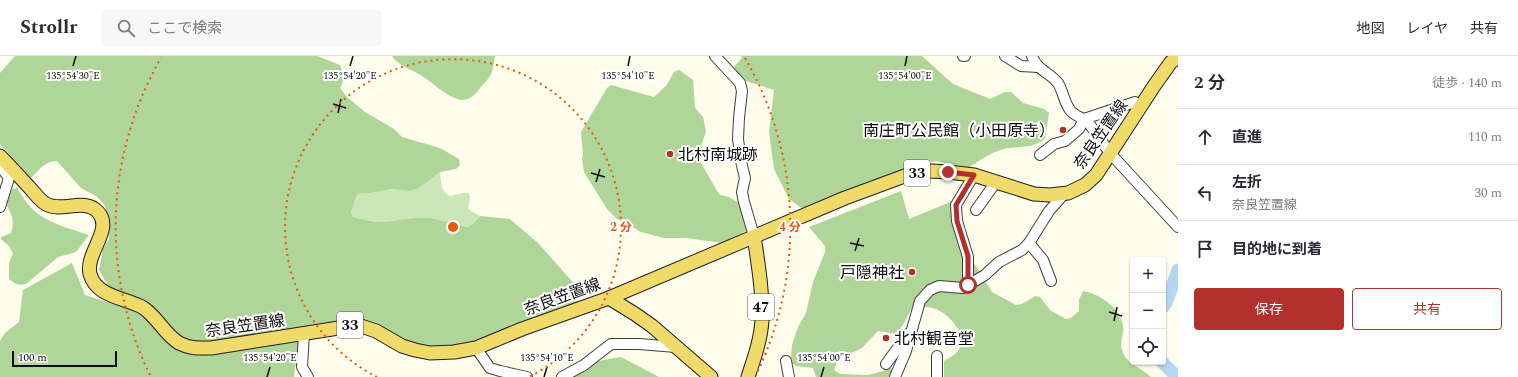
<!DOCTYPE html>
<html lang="ja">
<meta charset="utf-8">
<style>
:root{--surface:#fff;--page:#f7f7f7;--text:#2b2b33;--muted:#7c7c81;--line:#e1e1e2;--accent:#b2312d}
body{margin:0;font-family:Spectral,"Noto Sans JP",serif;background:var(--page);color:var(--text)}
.controls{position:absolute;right:12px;bottom:12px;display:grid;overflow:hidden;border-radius:4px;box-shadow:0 1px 3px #0004}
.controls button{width:36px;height:36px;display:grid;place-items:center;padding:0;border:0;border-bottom:1px solid var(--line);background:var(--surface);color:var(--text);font:20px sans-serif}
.scale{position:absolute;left:12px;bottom:10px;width:105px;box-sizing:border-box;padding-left:4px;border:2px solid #0c0c0c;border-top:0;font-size:11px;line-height:14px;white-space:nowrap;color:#0c0c0c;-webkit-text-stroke:3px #fff;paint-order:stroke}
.stop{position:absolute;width:12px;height:12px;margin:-9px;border:3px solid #b2312d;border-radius:50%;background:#fff}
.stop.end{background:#b2312d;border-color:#fff;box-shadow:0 1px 4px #0008}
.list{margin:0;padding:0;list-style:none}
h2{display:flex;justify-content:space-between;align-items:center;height:52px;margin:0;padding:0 16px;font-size:17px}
h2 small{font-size:13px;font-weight:400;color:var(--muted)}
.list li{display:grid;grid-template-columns:26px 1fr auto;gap:12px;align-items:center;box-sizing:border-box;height:56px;padding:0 16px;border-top:1px solid var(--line)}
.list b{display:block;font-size:15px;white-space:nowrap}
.list p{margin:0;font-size:13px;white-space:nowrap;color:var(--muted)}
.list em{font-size:13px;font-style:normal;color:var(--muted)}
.actions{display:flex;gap:8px;padding:12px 16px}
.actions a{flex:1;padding:9px 0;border:1px solid var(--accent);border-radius:4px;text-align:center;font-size:14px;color:var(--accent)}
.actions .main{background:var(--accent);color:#fff}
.icon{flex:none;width:22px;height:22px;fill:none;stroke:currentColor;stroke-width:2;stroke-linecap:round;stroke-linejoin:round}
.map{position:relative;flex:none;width:1178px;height:321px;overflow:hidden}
header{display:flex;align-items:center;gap:24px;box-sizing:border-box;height:56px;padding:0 20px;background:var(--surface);border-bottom:1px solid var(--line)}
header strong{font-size:19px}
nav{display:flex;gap:22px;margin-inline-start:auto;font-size:14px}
.search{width:280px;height:36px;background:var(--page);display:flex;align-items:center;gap:10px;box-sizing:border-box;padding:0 14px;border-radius:4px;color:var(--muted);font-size:15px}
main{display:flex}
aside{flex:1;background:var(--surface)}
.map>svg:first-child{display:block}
</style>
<header>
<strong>Strollr</strong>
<div class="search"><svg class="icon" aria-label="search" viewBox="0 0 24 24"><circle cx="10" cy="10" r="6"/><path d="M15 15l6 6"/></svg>ここで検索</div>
<nav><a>地図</a><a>レイヤ</a><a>共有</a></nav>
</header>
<main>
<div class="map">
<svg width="1178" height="321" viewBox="0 0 1178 321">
<rect width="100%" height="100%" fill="#fefceb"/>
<path fill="#cce6b8" d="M440,116c1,10 0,19 10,24l13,-3h6l1,6 -2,10 12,7 -7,8 -5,3 -37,-9 -56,4 -22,-5 -2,-5 2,-11 3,-5 4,-3h11l21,-4 16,2 10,-2z"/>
<g fill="#afd598">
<path d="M15,0h302l23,9 5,12 -5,11 7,9 18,15 29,17 8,8 38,11 19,11 1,6 -4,4 -16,3 -22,17 -10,2 -16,-2 -21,4h-11l-4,3 -5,16 2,5 22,5 17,-1 23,-3h16l37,9 5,-3 7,-8 30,3 28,24 40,45 2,5 -4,10 -87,34 -34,10 -37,-1 -49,-25 -74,9 -97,16 -19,-7 -57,-44 -14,-9 -9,-16 4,-21 6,-10 1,-19 -6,-16 -8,-8 -15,-8 -24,-27c-12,0 -18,9 -26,17l-31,-34v-71z"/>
<path d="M392,0h103c-3,18 -2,18 -15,32 -3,4 -7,9 -12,11 -14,5 -32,-14 -43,-21 -10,-8 -26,-11 -33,-22z"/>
<path d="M741,0h181l31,28 37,15 15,-7h6l12,11 21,6 5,4 -4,26c-14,10 -25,7 -41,10 -13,3 -25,12 -36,19l-33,-7 -24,7 -105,43 -17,-12 -15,-30 -5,-37 5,-42 -31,-10 -10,-12 9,-10z"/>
<polygon points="679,14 693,24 695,52 703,61 706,76 697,100 717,135 720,139 729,141 739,147 748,174 723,187 686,182 664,182 641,176 616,162 607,153 584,116 582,103 583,98 581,76 607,32 611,29 654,41 666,30 674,16"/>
<path d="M17,132c5,8 12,19 20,25 12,10 36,17 52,22l-13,17 -18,5 -32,27c-8,2 -11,0 -17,-5v-16l4,-10 -4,-7 -8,-7v-2l10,-4c4,-11 1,-19 -5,-29l6,-15z"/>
<path d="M901,135l8,28 44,-18 2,32 37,59 24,13 6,-1 13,-8 5,1 11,14 15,8 5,-1 8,-7v-11l4,-9c16,3 37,16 40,34 2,10 -5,16 0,28 5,12 19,15 28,24h-207v-16c4,-3 10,-5 13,-9 14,-13 -6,-36 -19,-42 -8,-4 -16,-3 -25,-4l-10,19 -8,9 -17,-3 -16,17 -24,12 -4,10 6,4 28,1 15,-4 7,-4 4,4 -5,6h-73l-3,-9 -17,-2 -4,-3 -1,-5 1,-13 6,-18 8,-14 7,-31 12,-30v-6l-16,-19z"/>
<polygon points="72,207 85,239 133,254 148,265 180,295 193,298 298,286 294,321 0,321 0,285 5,277 19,266 23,234"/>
<polygon points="621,301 659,321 573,321 586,307"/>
</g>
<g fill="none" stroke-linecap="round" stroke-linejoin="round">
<g stroke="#b3d6f2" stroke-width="13">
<polyline points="1163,251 1166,247 1178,214"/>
<polyline points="1162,306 1177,321"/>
</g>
<g stroke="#3f3f3f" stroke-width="12">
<g id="minor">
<polyline points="715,0 740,27 742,35 739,62 738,83 741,105 745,122 742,136 744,146 754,180"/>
<polyline points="963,0 965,0"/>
<polyline points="1005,0 1021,10 1038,11"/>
<path d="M1032,0c5,14 17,16 26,27 5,8 6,19 12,27 4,6 12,7 18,12l22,31 68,74"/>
<polyline points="1040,99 1054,88 1065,85 1079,73 1084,63 1135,46 1140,51"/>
<polyline points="0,110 9,122 0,151"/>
<polyline points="976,154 996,126"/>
<polyline points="1029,187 1043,204 1051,225"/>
<polyline points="968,229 968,201 957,165 956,149 974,119"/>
<polyline points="304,277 302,311 308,321"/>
<polyline points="476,292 490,312 500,315 527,321"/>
<polyline points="937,300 937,321"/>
<polyline points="786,305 789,321"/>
<polyline points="886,308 908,278"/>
<polyline points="562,321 584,309 611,288 639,288 676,291"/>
<polyline points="895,321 906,295 920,245 930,234 939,230 963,232 985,219 999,206 1022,194 1029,187 1049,155 1065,137"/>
</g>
</g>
<g stroke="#1d1d1d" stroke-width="15">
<g id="major">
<path d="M0,100c10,10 19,20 29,31 5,5 10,13 17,17 16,9 38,-7 52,8 16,17 -13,41 -8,62 6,23 36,24 52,33 15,9 22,27 37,36 12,6 19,5 32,5l147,-23 18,6 26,15 13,4 15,3 24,-1 22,-4 46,-19 87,-31 236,-100 65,-24 22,-3 16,1 26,3 60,19 16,1 18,-2 17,-8 11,-10 58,-89 17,-24 7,-5"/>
<polyline points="609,242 635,258 652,270 711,321"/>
<path d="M748,321c6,-18 13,-38 14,-57 1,-28 -4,-57 -8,-84"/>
</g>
</g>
<use href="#minor" stroke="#fff" stroke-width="10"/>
<use href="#major" stroke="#f0da69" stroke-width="13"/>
</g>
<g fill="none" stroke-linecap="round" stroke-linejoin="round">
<polyline stroke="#b2312d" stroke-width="5" points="948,116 974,119 956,149 957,165 968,200 968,229"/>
</g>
<path fill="none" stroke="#0c0c0c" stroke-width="1.5" d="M73,10l3,-10M350,10l3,-10M628,10l2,-10M905,10l2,-10M333,48l13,4M338,57l3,-14M591,117l14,4M596,126l4,-13M850,187l14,3M855,195l4,-13M1109,256l13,4M1114,265l3,-14M267,321l3,-10M544,321l3,-10M821,321l3,-10"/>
<g fill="none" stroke="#e8590c" stroke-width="2" stroke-dasharray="2 4">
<path d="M377 321A168 168 0 1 1 529 321"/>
<path d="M150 319A337 337 0 0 1 161 2M745 2A337 337 0 0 1 756 319"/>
</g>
<g fill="#b2312d" stroke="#fff" stroke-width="1.5">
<circle cx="1063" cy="74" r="4"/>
<circle cx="670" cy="98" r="4"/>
<circle cx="912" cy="216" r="4"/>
<circle cx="886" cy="282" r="4"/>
</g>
<g text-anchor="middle" stroke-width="4" stroke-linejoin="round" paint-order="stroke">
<g fill="#fff" stroke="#555" stroke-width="1">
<rect x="904" y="104" width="26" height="26" rx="3"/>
<rect x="748" y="238" width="26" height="26" rx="3"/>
<rect x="337" y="256" width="26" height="26" rx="3"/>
</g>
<g font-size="15" font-weight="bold" fill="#0c0c0c">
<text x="917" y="122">33</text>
<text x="761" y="256">47</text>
<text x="350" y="274">33</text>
</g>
<g font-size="16" fill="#0c0c0c" stroke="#fff" text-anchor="end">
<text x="1055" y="80">南庄町公民館（小田原寺）</text>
<text x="678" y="104" text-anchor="start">北村南城跡</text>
<text x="904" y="222">戸隠神社</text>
<text x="894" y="288" text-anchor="start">北村観音堂</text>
</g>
<g font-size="16" fill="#0c0c0c" stroke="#fff">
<text transform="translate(1100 78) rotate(-55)" y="6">奈良笠置線</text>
<text transform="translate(562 240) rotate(-20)" y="6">奈良笠置線</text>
<text transform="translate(245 269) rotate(-8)" y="6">奈良笠置線</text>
</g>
</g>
<g font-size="10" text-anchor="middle" fill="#0c0c0c" stroke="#fff" stroke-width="4" stroke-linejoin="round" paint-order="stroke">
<text x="73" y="23">135°54'30"E</text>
<text x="350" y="23">135°54'20"E</text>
<text x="628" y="23">135°54'10"E</text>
<text x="905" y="23">135°54'00"E</text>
<text x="270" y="305">135°54'20"E</text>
<text x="547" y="305">135°54'10"E</text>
<text x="824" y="305">135°54'00"E</text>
</g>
<circle cx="453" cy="171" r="6" fill="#e8590c" stroke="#fff" stroke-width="2"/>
<g font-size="12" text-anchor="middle" font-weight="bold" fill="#e8590c" stroke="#fff" stroke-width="4" stroke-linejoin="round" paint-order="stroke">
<text x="621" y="175">2 分</text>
<text x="790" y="175">4 分</text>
</g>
</svg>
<div class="controls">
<button>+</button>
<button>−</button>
<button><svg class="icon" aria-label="locate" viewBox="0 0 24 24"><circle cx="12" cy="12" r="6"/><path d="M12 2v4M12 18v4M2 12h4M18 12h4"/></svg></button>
</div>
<div class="scale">100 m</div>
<div class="stop" style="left:968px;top:229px"></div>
<div class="stop end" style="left:948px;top:116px"></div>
</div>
<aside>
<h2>2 分<small>徒歩 · 140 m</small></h2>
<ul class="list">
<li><svg class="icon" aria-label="ahead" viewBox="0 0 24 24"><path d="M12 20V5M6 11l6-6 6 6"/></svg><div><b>直進</b></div><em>110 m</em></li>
<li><svg class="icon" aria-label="left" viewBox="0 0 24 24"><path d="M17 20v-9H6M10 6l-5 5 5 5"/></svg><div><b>左折</b><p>奈良笠置線</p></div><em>30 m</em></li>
<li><svg class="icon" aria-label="arrive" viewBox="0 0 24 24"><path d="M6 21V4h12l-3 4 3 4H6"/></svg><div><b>目的地に到着</b></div></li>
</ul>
<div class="actions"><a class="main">保存</a><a>共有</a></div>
</aside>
</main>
